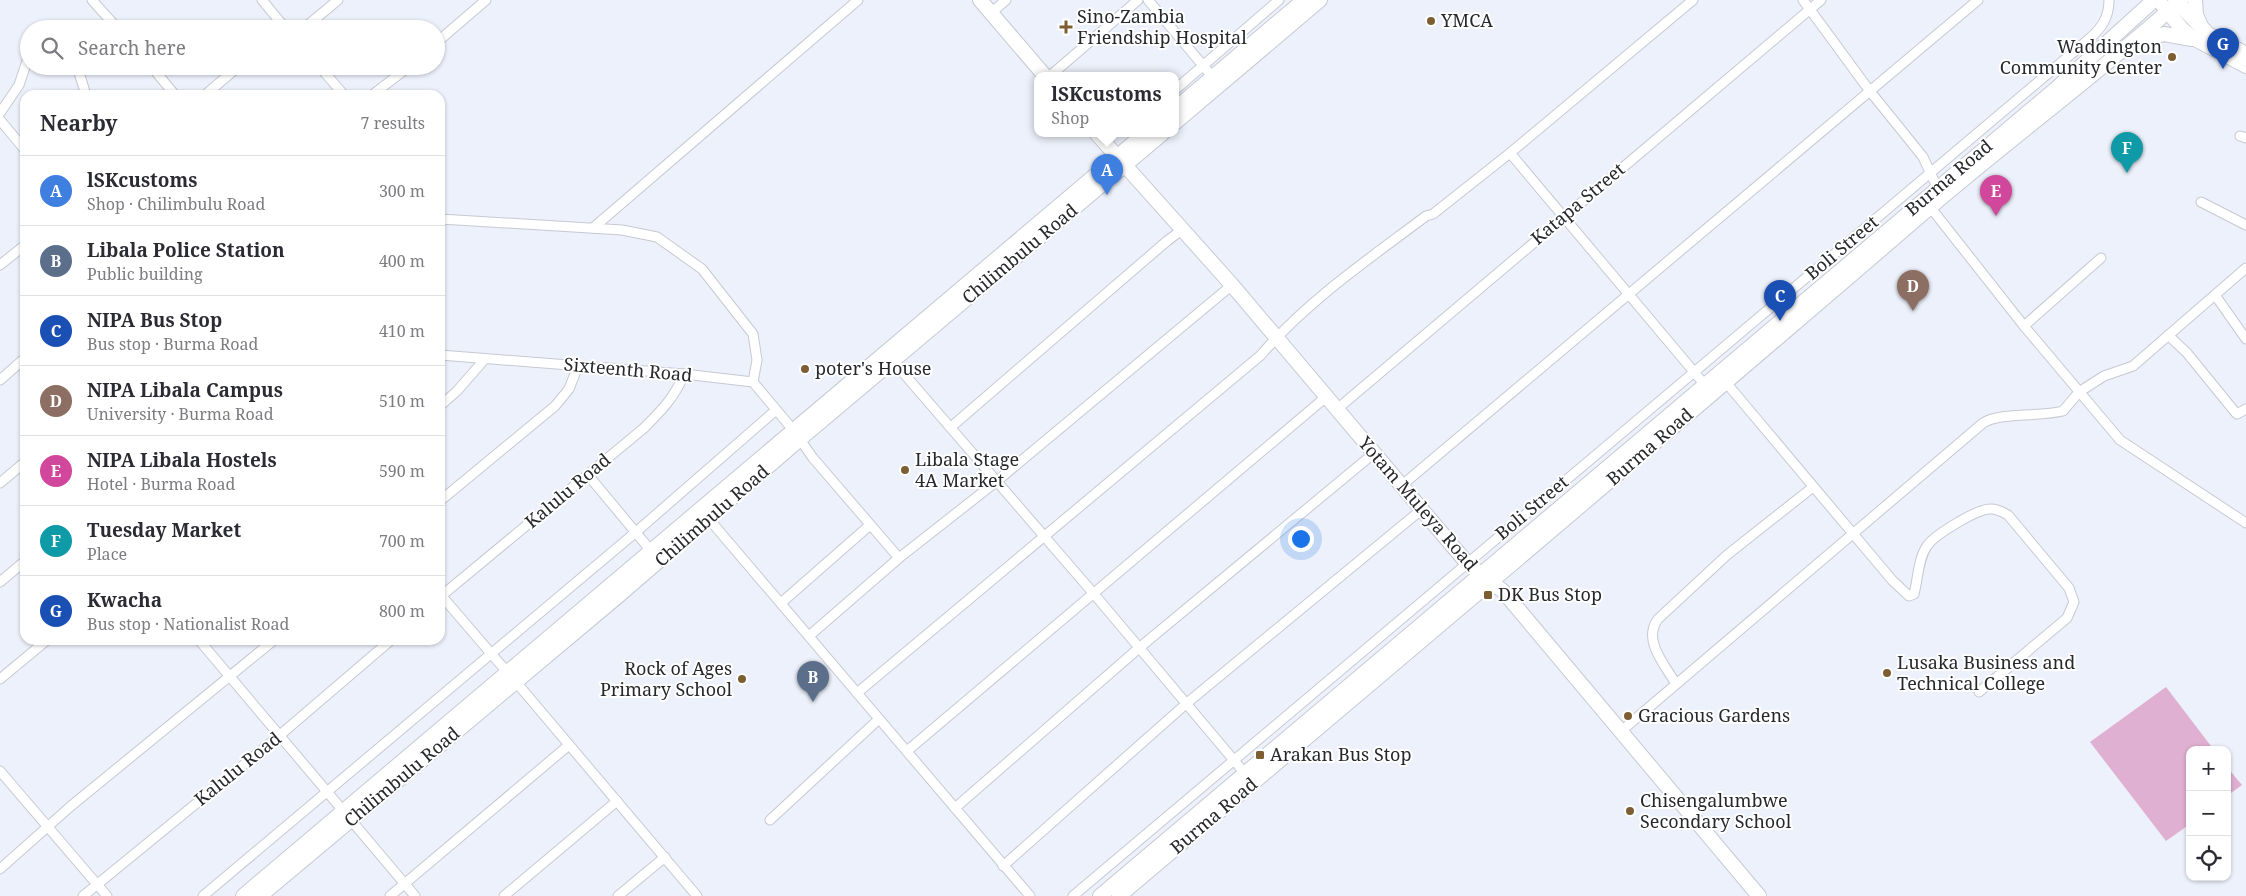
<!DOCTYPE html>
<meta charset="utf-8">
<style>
:root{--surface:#fff;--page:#f7f7f7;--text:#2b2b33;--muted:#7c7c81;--line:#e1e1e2;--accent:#7c5e32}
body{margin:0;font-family:"Noto Serif",serif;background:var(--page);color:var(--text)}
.controls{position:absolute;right:15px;bottom:15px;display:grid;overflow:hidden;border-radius:10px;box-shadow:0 1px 4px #0004}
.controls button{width:45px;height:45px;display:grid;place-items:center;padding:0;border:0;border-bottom:1px solid var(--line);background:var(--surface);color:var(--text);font:25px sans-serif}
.you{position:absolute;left:1300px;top:538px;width:18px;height:18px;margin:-12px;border:4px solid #fff;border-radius:50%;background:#1a73e8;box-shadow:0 0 0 8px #1a73e833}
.badge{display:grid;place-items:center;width:32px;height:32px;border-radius:50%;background:var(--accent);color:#fff;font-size:16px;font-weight:700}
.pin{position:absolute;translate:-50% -41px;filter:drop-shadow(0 1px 2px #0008)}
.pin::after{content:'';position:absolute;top:26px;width:18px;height:15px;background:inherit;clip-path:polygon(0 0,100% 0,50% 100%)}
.popup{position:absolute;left:1034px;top:72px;width:145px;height:65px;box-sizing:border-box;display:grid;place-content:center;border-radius:10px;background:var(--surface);filter:drop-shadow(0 1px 4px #0005);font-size:16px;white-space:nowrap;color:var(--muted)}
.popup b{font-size:19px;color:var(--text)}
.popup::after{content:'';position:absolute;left:50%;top:100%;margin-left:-10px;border:10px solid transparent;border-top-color:var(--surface)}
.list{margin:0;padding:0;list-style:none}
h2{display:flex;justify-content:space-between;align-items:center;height:65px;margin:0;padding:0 20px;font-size:21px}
h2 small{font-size:16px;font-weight:400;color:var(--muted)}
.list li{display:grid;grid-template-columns:32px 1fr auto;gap:15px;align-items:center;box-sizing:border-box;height:70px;padding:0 20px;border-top:1px solid var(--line)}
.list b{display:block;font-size:19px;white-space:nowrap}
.list p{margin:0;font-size:16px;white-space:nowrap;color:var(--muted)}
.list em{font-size:16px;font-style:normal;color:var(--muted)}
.icon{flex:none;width:28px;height:28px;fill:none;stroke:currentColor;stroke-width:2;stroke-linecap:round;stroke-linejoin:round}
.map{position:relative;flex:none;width:2246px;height:896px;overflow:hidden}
.search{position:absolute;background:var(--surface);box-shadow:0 1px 4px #0004;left:20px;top:20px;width:425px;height:55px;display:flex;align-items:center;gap:12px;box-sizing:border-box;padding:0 18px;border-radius:28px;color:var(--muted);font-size:19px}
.panel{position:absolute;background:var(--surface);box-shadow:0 1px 4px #0004;left:20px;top:90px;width:425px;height:555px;border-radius:15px}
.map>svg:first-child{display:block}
</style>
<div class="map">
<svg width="2246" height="896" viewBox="0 0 2246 896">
<rect width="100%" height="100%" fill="#edf1fb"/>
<g fill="#dfb0d1">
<polygon points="2166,687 2214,750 2190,750 2190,824 2166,841 2090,742"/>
<polygon points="2227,767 2242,785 2227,796"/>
</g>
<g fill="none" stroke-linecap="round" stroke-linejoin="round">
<g stroke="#c6c9d3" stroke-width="11">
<g id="street">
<polyline points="92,0 118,29"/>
<polyline points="262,0 286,29"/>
<polyline points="1148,0 1216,81"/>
<polyline points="1803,0 1869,90 1923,157 1937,187"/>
<polyline points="991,13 1006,0"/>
<polyline points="43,29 45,29"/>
<polyline points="303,29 338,0"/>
<polyline points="436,43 486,0"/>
<polyline points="77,66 86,95"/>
<polyline points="151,66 175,95"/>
<polyline points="319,66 344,95"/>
<polyline points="1050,76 1138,0"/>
<polyline points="1176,89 1279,0"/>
<polyline points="205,95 239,66"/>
<polyline points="372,95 410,66"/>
<polyline points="0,113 19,85 29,55"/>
<polyline points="0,120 25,150"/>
<polyline points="2240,136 2246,138"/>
<polyline points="1510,153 1705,385"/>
<polyline points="2201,202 2246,225"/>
<polyline points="1927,203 2024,326 2120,440 2246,523"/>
<polyline points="440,219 622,230 657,237 702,269 753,334 757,360 753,382"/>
<polyline points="593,228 858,0"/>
<polyline points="0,265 25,245"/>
<polyline points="2215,295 2246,339"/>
<polyline points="2024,326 2101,258"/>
<polyline points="2168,335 2187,353 2235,412 2237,414 2246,409"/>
<polyline points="440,355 684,374 753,382 794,431 813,458 899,558"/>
<polyline points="893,361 1094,594 1248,777"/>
<path d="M1723,379l169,201 17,16 5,-2c4,-15 4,-35 13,-48 7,-11 50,-37 63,-37 7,-1 12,3 18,6l61,73 5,14 -7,16 -88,74"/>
<polyline points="0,380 25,358"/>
<polyline points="440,406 457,391 484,360"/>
<polyline points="1336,410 1821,0"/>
<polyline points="951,427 1167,241 1183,229"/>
<polyline points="588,475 652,552"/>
<polyline points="0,483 25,462"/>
<polyline points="1401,486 1978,0"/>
<polyline points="440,501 555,406 569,389 578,366"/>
<polyline points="708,518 1030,896"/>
<polyline points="0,582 25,561"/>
<polyline points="440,594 507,672"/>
<path d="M440,597l204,-169c17,-17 31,-31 40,-54"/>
<polyline points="781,603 870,525"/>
<polyline points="809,636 899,558 997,481 1232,285"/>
<polyline points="199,640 415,896"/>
<polyline points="0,679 47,640"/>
<polyline points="516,682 697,896"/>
<path d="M1676,684c-11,-19 -34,-44 -18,-65l69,-64 86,-68"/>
<path d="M857,693l404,-338c46,-54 108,-96 165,-139l7,-2 77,-61 183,-153"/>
<path d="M1620,732l363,-309c17,-11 56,-6 80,-12l16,-19 25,-16 29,-10 113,-98"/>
<polyline points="907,751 1326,397"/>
<polyline points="0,771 107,896"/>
<polyline points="955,808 1139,648 1373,454"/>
<polyline points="770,820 879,719"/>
<polyline points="1003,866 1187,703 1421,510"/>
<polyline points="0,869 71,806 274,640"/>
<polyline points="83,896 280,735 391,640"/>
<polyline points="203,896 636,532 776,410"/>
<polyline points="390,896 569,745"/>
<polyline points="504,896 617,801"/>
<polyline points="618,896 665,857"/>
<path d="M1073,896l1016,-857c13,-11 20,-22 20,-39"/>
</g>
</g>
<g stroke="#c6c9d3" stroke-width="16">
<g id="secondary">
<polyline points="980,0 1045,76"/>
<polyline points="2175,0 2208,34 2246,54"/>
<polyline points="2195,0 2196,15 2201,26"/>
<polyline points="2163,6 2182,29 2193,38 2246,66"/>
<polyline points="2138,41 2164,34 2192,39"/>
<polyline points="1176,108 1304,0"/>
<polyline points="1176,122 1320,0"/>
<polyline points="1097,134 1232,285 1467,563 1503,591 1759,896"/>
<polyline points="243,896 1144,134"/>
<polyline points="260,896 617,597 800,439 1162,134"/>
<polyline points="1100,896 2058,87 2154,0"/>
<path d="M1119,896c270,-228 541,-456 809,-687 83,-71 171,-136 253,-209"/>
</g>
</g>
<use href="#street" stroke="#fff" stroke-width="9"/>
<use href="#secondary" stroke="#fff" stroke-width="14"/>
</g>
<g fill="#7c5e32" stroke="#fff" stroke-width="2">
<circle cx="1431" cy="21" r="5"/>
<path d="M1063.5 19.5h5v5h5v5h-5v5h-5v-5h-5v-5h5z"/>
<circle cx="2172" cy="57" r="5"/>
<circle cx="805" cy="369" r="5"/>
<circle cx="905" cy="470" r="5"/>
<rect x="1483" y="590" width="10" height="10" rx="2.5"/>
<circle cx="1887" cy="673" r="5"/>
<circle cx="742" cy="679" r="5"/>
<circle cx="1628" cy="716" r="5"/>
<rect x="1255" y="750" width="10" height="10" rx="2.5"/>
<circle cx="1630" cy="811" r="5"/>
</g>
<g text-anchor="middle" stroke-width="4" stroke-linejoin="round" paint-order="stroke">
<g font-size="18" fill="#27282c" stroke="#fff" text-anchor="start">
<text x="1077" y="23">Sino-Zambia<tspan x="1077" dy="21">Friendship Hospital</tspan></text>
<text x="1441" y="27">YMCA</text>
<text x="2162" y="53" text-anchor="end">Waddington<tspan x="2162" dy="21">Community Center</tspan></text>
<text x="815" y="375">poter's House</text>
<text x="915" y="466">Libala Stage<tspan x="915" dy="21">4A Market</tspan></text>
<text x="1498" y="601">DK Bus Stop</text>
<text x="1897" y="669">Lusaka Business and<tspan x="1897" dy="21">Technical College</tspan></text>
<text x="732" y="675" text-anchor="end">Rock of Ages<tspan x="732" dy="21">Primary School</tspan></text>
<text x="1638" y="722">Gracious Gardens</text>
<text x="1270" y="761">Arakan Bus Stop</text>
<text x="1640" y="807">Chisengalumbwe<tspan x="1640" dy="21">Secondary School</tspan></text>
</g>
<g font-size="18" fill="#27282c" stroke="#fff">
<text transform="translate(1949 178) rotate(-40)" y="6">Burma Road</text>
<text transform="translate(1578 204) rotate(-40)" y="6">Katapa Street</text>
<text transform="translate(1842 248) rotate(-40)" y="6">Boli Street</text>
<text transform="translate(1020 254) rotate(-40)" y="6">Chilimbulu Road</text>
<text transform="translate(628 370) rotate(5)" y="6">Sixteenth Road</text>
<text transform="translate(1650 447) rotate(-41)" y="6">Burma Road</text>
<text transform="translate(568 491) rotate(-40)" y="6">Kalulu Road</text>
<text transform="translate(1418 504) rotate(49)" y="6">Yotam Muleya Road</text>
<text transform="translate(1532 508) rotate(-40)" y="6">Boli Street</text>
<text transform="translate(712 516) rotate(-41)" y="6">Chilimbulu Road</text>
<text transform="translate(238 769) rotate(-39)" y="6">Kalulu Road</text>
<text transform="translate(402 777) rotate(-40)" y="6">Chilimbulu Road</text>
<text transform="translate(1214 816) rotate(-40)" y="6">Burma Road</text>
</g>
</g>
</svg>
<div class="controls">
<button>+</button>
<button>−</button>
<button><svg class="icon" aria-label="locate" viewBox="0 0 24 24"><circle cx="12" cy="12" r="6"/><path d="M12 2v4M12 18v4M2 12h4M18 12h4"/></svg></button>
</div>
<div class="you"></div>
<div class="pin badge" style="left:1107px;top:195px;background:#3f7fe0">A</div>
<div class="popup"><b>lSKcustoms</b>Shop</div>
<div class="pin badge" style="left:813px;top:702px;background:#5c6f8a">B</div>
<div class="pin badge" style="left:1780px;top:321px;background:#1a4fb4">C</div>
<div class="pin badge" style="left:1913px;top:311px;background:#8d6e63">D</div>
<div class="pin badge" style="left:1996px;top:216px;background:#d1479c">E</div>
<div class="pin badge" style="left:2127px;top:173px;background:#0f9aa8">F</div>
<div class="pin badge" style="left:2223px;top:69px;background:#1a4fb4">G</div>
<div class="search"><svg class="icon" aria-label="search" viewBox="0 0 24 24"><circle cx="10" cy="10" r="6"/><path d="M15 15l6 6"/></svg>Search here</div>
<section class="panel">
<h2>Nearby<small>7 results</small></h2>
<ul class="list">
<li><span class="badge" style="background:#3f7fe0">A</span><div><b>lSKcustoms</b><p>Shop · Chilimbulu Road</p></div><em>300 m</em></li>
<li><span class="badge" style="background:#5c6f8a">B</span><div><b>Libala Police Station</b><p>Public building</p></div><em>400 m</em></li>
<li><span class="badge" style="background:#1a4fb4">C</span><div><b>NIPA Bus Stop</b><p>Bus stop · Burma Road</p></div><em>410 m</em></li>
<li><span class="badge" style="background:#8d6e63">D</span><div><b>NIPA Libala Campus</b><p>University · Burma Road</p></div><em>510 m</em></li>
<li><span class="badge" style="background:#d1479c">E</span><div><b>NIPA Libala Hostels</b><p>Hotel · Burma Road</p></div><em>590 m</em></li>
<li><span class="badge" style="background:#0f9aa8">F</span><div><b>Tuesday Market</b><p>Place</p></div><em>700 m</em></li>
<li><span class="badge" style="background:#1a4fb4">G</span><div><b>Kwacha</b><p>Bus stop · Nationalist Road</p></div><em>800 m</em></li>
</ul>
</section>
</div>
